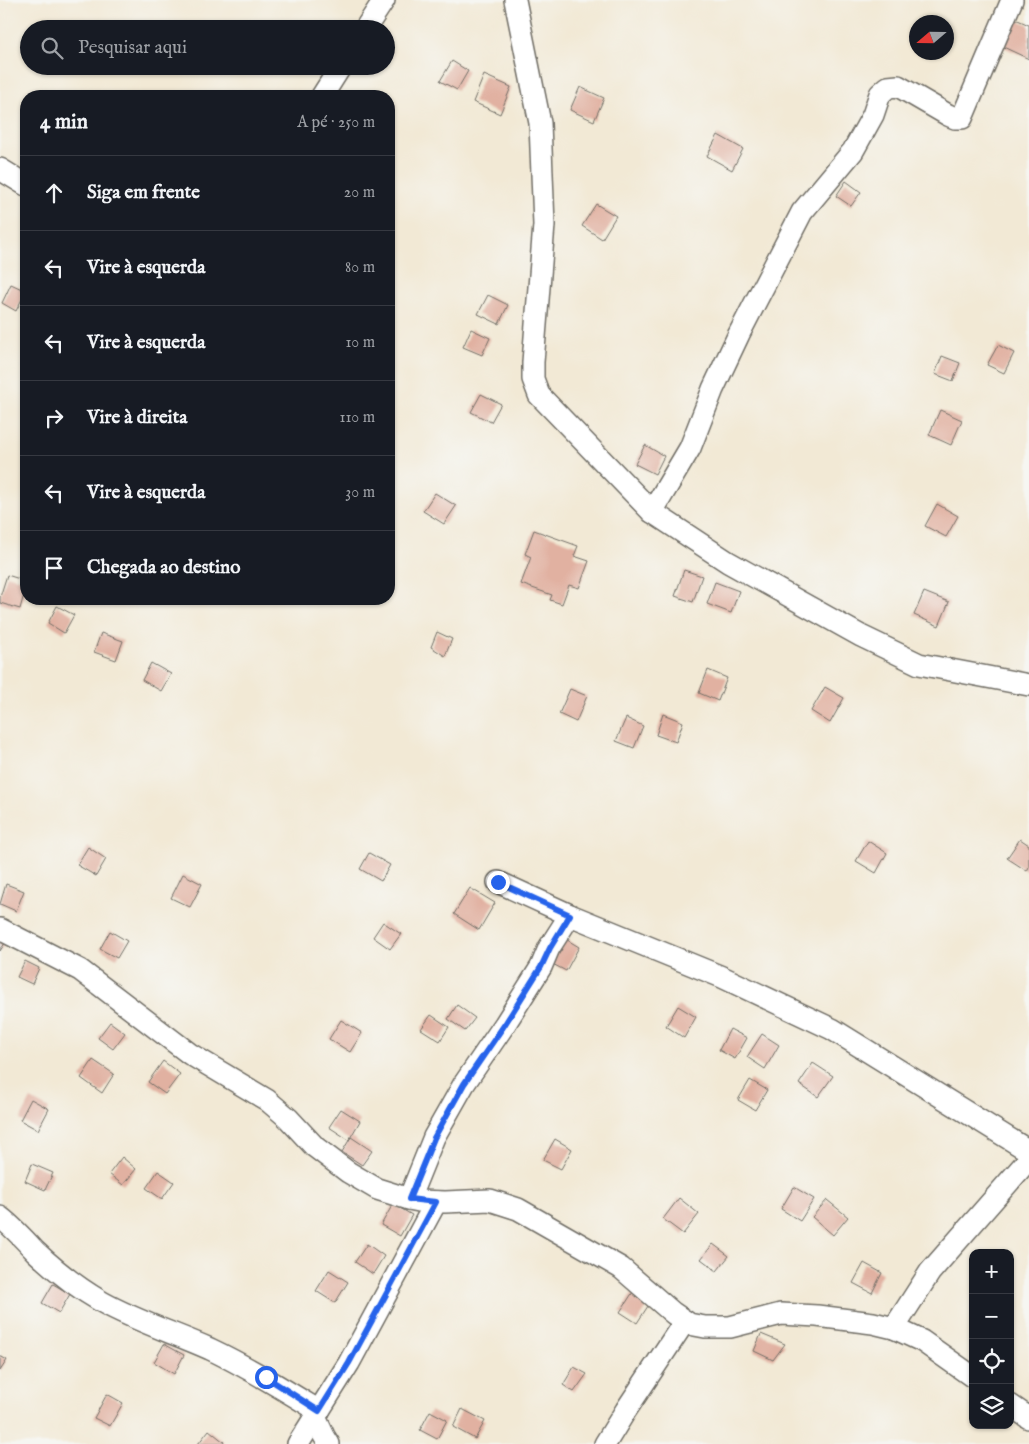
<!DOCTYPE html>
<html lang="pt">
<meta charset="utf-8">
<style>
:root{--surface:#171b24;--page:#20242c;--text:#f1f3f6;--muted:#9ea1a6;--line:#363941}
body{margin:0;font-family:"IM FELL English",serif;background:var(--page);color:var(--text)}
.controls{position:absolute;right:15px;bottom:15px;display:grid;overflow:hidden;border-radius:10px;box-shadow:0 1px 4px #0004}
.controls button{width:45px;height:45px;display:grid;place-items:center;padding:0;border:0;border-bottom:1px solid var(--line);background:var(--surface);color:var(--text);font:25px sans-serif}
.compass{position:absolute;left:909px;top:15px;width:45px;height:45px;border-radius:50%;background:var(--surface);box-shadow:0 1px 4px #0004;rotate:250deg}
.stop{position:absolute;width:15px;height:15px;margin:-11px;border:4px solid #2563eb;border-radius:50%;background:#fff}
.stop.end{background:#2563eb;border-color:#fff;box-shadow:0 1px 5px #0008}
.list{margin:0;padding:0;list-style:none}
h2{display:flex;justify-content:space-between;align-items:center;height:65px;margin:0;padding:0 20px;font-size:21px}
h2 small{font-size:16px;font-weight:400;color:var(--muted)}
.list li{display:grid;grid-template-columns:32px 1fr auto;gap:15px;align-items:center;box-sizing:border-box;height:75px;padding:0 20px;border-top:1px solid var(--line)}
.list b{display:block;font-size:19px;white-space:nowrap}
.list em{font-size:16px;font-style:normal;color:var(--muted)}
.icon{flex:none;width:28px;height:28px;fill:none;stroke:currentColor;stroke-width:2;stroke-linecap:round;stroke-linejoin:round}
.map{position:relative;flex:none;width:1029px;height:1444px;overflow:hidden}
.search{position:absolute;background:var(--surface);box-shadow:0 1px 4px #0004;left:20px;top:20px;width:375px;height:55px;display:flex;align-items:center;gap:12px;box-sizing:border-box;padding:0 18px;border-radius:28px;color:var(--muted);font-size:19px}
.panel{position:absolute;background:var(--surface);box-shadow:0 1px 4px #0004;left:20px;top:90px;width:375px;height:515px;border-radius:20px}
.map>svg:first-child{display:block}
</style>
<div class="map">
<svg width="1029" height="1444" viewBox="0 0 1029 1444">
<rect width="100%" height="100%" fill="#f6f6f2"/>
<filter id="ink" filterUnits="userSpaceOnUse"><feTurbulence type="fractalNoise" baseFrequency=".02" numOctaves="2"/><feDisplacementMap in="SourceGraphic" scale="10" xChannelSelector="R" yChannelSelector="G"/><feConvolveMatrix kernelMatrix="1 2 1 2 8 2 1 2 1" color-interpolation-filters="sRGB"/></filter>
<filter id="wash" filterUnits="userSpaceOnUse"><feTurbulence type="fractalNoise" baseFrequency=".0096" numOctaves="4" result="noise"/><feDisplacementMap in="SourceGraphic" scale="20" xChannelSelector="R" yChannelSelector="G"/><feGaussianBlur stdDeviation="1.12" result="paint"/><feColorMatrix in="noise" values="0 0 0 0 0 0 0 0 0 0 0 0 0 0 0 0 0 1.4 0 .05"/><feComposite in="paint" operator="in"/></filter>
<g filter="url(#wash)">
<rect width="100%" height="100%" fill="#f2e9d5"/>
<g id="blocks">
<g fill="#e1b1a1">
<polygon points="1011,17 1029,25 1029,59 999,45"/>
<polygon points="77,23 86,29 73,29"/>
<polygon points="452,61 468,71 457,90 440,81"/>
<polygon points="484,75 511,87 500,114 473,102"/>
<polygon points="580,87 604,98 594,121 570,110"/>
<polygon points="718,135 743,149 732,170 707,156"/>
<polygon points="846,181 861,192 851,206 836,196"/>
<polygon points="596,204 616,216 602,239 582,226"/>
<polygon points="11,284 26,291 16,311 2,303"/>
<polygon points="488,295 508,305 499,324 478,314"/>
<polygon points="471,329 490,338 482,355 463,347"/>
<polygon points="998,345 1014,353 1004,373 987,365"/>
<polygon points="942,356 960,363 953,381 935,374"/>
<polygon points="481,394 501,404 491,422 471,412"/>
<polygon points="940,410 962,420 951,445 929,435"/>
<polygon points="645,445 664,456 655,474 635,464"/>
<polygon points="435,493 456,506 444,524 423,511"/>
<polygon points="937,504 958,516 946,537 925,526"/>
<polygon points="534,530 578,546 574,556 589,561 579,588 569,585 562,604 550,600 552,595 521,584 531,557 525,554"/>
<polygon points="684,570 702,576 693,602 675,596"/>
<polygon points="7,575 26,581 26,587 20,609 0,603 0,597"/>
<polygon points="715,582 739,591 731,613 707,604"/>
<polygon points="924,592 949,602 939,626 914,615"/>
<polygon points="57,606 74,615 64,633 48,623"/>
<polygon points="437,632 452,639 445,656 431,647"/>
<polygon points="101,633 123,641 116,660 94,652"/>
<polygon points="151,663 171,674 161,691 142,680"/>
<polygon points="708,670 727,678 718,701 699,693"/>
<polygon points="825,687 844,698 830,723 811,711"/>
<polygon points="570,689 587,696 576,722 559,714"/>
<polygon points="663,714 683,722 676,742 656,735"/>
<polygon points="626,718 643,726 634,748 616,741"/>
<polygon points="1020,839 1029,845 1029,867 1027,871 1007,858"/>
<polygon points="868,841 887,853 876,873 856,861"/>
<polygon points="88,847 106,859 96,876 77,865"/>
<polygon points="369,853 390,865 381,881 360,869"/>
<polygon points="183,874 202,884 190,907 171,898"/>
<polygon points="6,884 24,891 16,911 0,904"/>
<polygon points="470,888 495,903 479,930 454,914"/>
<polygon points="383,922 401,934 390,949 373,937"/>
<polygon points="110,931 127,941 117,958 100,949"/>
<polygon points="559,935 579,947 566,971 545,960"/>
<polygon points="0,939 5,943 0,951"/>
<polygon points="25,961 39,968 32,984 17,977"/>
<polygon points="457,1005 475,1018 465,1031 448,1019"/>
<polygon points="678,1006 696,1017 684,1038 666,1026"/>
<polygon points="431,1015 449,1027 440,1041 421,1029"/>
<polygon points="341,1020 362,1033 350,1052 329,1039"/>
<polygon points="110,1022 125,1033 113,1049 98,1038"/>
<polygon points="730,1029 747,1038 735,1059 719,1050"/>
<polygon points="762,1034 779,1045 765,1069 747,1057"/>
<polygon points="93,1060 114,1074 102,1093 81,1078"/>
<polygon points="163,1061 180,1074 165,1094 148,1082"/>
<polygon points="813,1063 833,1076 818,1097 799,1084"/>
<polygon points="750,1080 767,1090 755,1110 738,1100"/>
<polygon points="31,1099 49,1109 38,1130 20,1120"/>
<polygon points="341,1109 360,1121 349,1140 329,1127"/>
<polygon points="351,1137 372,1151 362,1165 342,1152"/>
<polygon points="555,1139 572,1149 561,1169 543,1160"/>
<polygon points="122,1157 136,1169 123,1185 109,1174"/>
<polygon points="32,1164 53,1173 45,1190 25,1181"/>
<polygon points="158,1171 174,1182 162,1199 146,1188"/>
<polygon points="794,1187 814,1199 800,1221 781,1209"/>
<polygon points="679,1198 699,1214 683,1234 663,1219"/>
<polygon points="827,1200 848,1217 833,1235 812,1217"/>
<polygon points="393,1204 412,1215 400,1236 381,1225"/>
<polygon points="367,1244 384,1256 373,1274 355,1262"/>
<polygon points="713,1244 729,1256 717,1271 701,1259"/>
<polygon points="864,1263 882,1273 872,1293 853,1283"/>
<polygon points="329,1270 348,1282 335,1303 316,1291"/>
<polygon points="53,1284 70,1294 59,1313 42,1303"/>
<polygon points="633,1292 650,1303 637,1323 620,1312"/>
<polygon points="761,1334 785,1344 773,1360 754,1351"/>
<polygon points="164,1344 184,1355 174,1374 154,1362"/>
<polygon points="0,1356 7,1360 0,1371"/>
<polygon points="574,1367 587,1374 574,1392 563,1385"/>
<polygon points="107,1394 123,1403 110,1426 94,1418"/>
<polygon points="462,1409 485,1421 475,1439 453,1427"/>
<polygon points="430,1411 447,1420 437,1439 420,1430"/>
<polygon points="209,1430 224,1442 223,1444 198,1444"/>
</g>
</g>
</g>
<g filter="url(#ink)">
<use href="#blocks" fill-opacity="0" stroke="#716e66" stroke-width="1"/>
<g fill="none" stroke-linecap="round" stroke-linejoin="round">
<g stroke="#716e66" stroke-width="24">
<g id="minor">
<polyline points="515,0 540,123 544,225 533,362 533,379 539,395 652,512 728,562 861,636 919,664 1029,685"/>
<polyline points="365,29 384,0"/>
<polyline points="322,96 341,66"/>
<polyline points="0,169 26,185"/>
<polyline points="652,512 690,448 713,389 739,334 802,212 853,151 873,115 880,94 888,87 898,86 948,115 955,118 962,118 1012,0"/>
<polyline points="498,882 570,915 722,977 832,1029 1029,1151"/>
<polyline points="0,929 80,970 190,1054 267,1100 288,1118 315,1147 348,1172 377,1189 409,1199 419,1201 445,1202 490,1200 518,1209 621,1268 673,1313 689,1324 705,1327 730,1327 781,1314 817,1316 873,1323 894,1328"/>
<polyline points="409,1199 434,1137 464,1084 505,1024 541,967 549,948 570,915"/>
<path d="M0,1217c13,10 24,22 35,34 20,19 43,37 67,51 34,19 72,31 108,47 38,18 73,40 109,62"/>
<polyline points="973,1377 922,1341 894,1328 930,1272 1029,1159"/>
<polyline points="1010,1405 1029,1418"/>
<polyline points="315,1417 324,1436 329,1444"/>
<polyline points="298,1444 349,1363 436,1202"/>
<polyline points="605,1444 626,1410 685,1321"/>
</g>
</g>
<use href="#minor" stroke="#fff" stroke-width="21"/>
</g>
</g>
<g fill="none" stroke-linecap="round" stroke-linejoin="round" filter="url(#ink)">
<polyline stroke="#2563eb" stroke-width="6" points="266,1377 319,1411 349,1363 436,1202 409,1199 434,1138 464,1084 505,1024 541,967 550,948 570,915 498,882"/>
</g>
</svg>
<div class="controls">
<button>+</button>
<button>−</button>
<button><svg class="icon" aria-label="locate" viewBox="0 0 24 24"><circle cx="12" cy="12" r="6"/><path d="M12 2v4M12 18v4M2 12h4M18 12h4"/></svg></button>
<button><svg class="icon" aria-label="layers" viewBox="0 0 24 24"><path d="M12 4l9 5-9 5-9-5zM3 14l9 5 9-5"/></svg></button>
</div>
<svg class="compass" viewBox="-18 -18 36 36"><path d="M0-13l5 13h-10z" fill="#e53935"/><path d="M0 13l5-13h-10z" fill="#9ea1a6"/></svg>
<div class="stop" style="left:266px;top:1377px"></div>
<div class="stop end" style="left:498px;top:882px"></div>
<div class="search"><svg class="icon" aria-label="search" viewBox="0 0 24 24"><circle cx="10" cy="10" r="6"/><path d="M15 15l6 6"/></svg>Pesquisar aqui</div>
<section class="panel">
<h2>4 min<small>A pé · 250 m</small></h2>
<ul class="list">
<li><svg class="icon" aria-label="ahead" viewBox="0 0 24 24"><path d="M12 20V5M6 11l6-6 6 6"/></svg><div><b>Siga em frente</b></div><em>20 m</em></li>
<li><svg class="icon" aria-label="left" viewBox="0 0 24 24"><path d="M17 20v-9H6M10 6l-5 5 5 5"/></svg><div><b>Vire à esquerda</b></div><em>80 m</em></li>
<li><svg class="icon" aria-label="left" viewBox="0 0 24 24"><path d="M17 20v-9H6M10 6l-5 5 5 5"/></svg><div><b>Vire à esquerda</b></div><em>10 m</em></li>
<li><svg class="icon" aria-label="right" viewBox="0 0 24 24"><path d="M7 20v-9h11M14 6l5 5-5 5"/></svg><div><b>Vire à direita</b></div><em>110 m</em></li>
<li><svg class="icon" aria-label="left" viewBox="0 0 24 24"><path d="M17 20v-9H6M10 6l-5 5 5 5"/></svg><div><b>Vire à esquerda</b></div><em>30 m</em></li>
<li><svg class="icon" aria-label="arrive" viewBox="0 0 24 24"><path d="M6 21V4h12l-3 4 3 4H6"/></svg><div><b>Chegada ao destino</b></div></li>
</ul>
</section>
</div>
